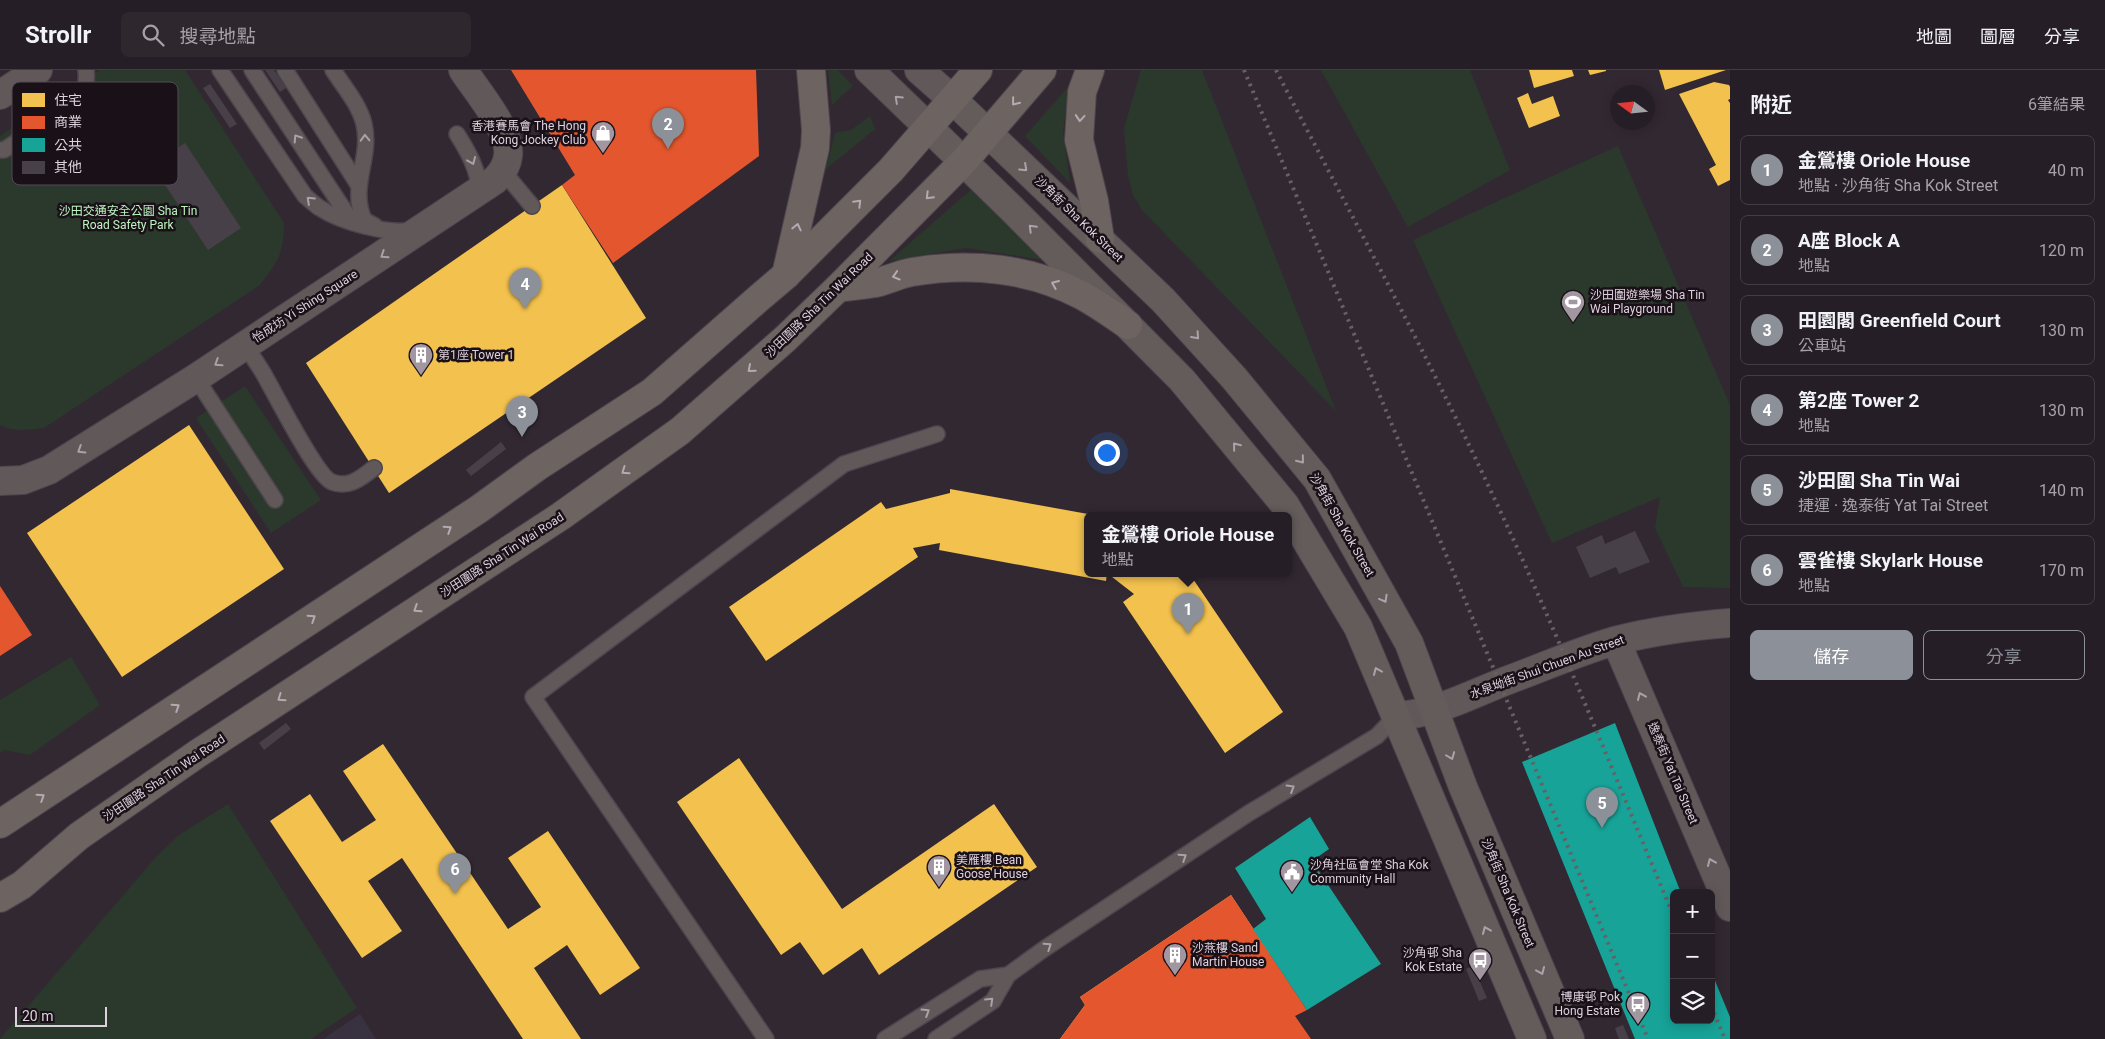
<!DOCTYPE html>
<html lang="zh-TW">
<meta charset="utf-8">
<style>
:root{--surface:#261e26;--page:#2e272e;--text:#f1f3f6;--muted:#a4a2a7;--line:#423c43;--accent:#8c9099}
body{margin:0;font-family:Roboto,"Noto Sans TC",sans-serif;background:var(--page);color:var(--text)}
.controls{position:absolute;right:15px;bottom:15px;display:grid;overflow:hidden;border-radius:8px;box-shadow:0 2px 12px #0003}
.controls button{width:45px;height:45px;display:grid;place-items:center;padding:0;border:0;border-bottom:1px solid var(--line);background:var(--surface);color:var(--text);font:25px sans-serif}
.compass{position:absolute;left:1610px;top:15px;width:45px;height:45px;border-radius:50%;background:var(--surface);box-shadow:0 2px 12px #0003;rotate:285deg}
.scale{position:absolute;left:15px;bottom:12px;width:92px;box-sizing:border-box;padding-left:5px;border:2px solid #ded1dd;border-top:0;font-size:14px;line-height:18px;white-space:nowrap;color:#ded1dd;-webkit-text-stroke:4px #191018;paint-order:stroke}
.you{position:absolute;left:1106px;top:382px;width:18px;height:18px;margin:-12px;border:4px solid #fff;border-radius:50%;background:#1a73e8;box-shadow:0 0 0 8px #1a73e833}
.badge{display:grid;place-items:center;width:32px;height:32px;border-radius:50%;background:var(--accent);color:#fff;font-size:16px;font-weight:700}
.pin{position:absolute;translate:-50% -41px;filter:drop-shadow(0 1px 2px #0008)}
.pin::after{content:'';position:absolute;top:26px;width:18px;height:15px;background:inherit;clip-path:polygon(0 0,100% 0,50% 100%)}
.popup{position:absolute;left:1084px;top:442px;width:208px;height:65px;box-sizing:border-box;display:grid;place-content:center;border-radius:8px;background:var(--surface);filter:drop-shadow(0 1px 4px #0005);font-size:16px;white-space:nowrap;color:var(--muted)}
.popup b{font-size:19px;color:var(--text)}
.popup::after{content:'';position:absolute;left:50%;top:100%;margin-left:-10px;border:10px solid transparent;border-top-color:var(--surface)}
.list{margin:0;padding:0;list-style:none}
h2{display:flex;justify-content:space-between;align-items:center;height:65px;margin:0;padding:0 20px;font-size:21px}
h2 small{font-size:16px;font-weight:400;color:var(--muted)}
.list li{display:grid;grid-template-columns:32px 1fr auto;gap:15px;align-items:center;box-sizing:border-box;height:70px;margin:0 10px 10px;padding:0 10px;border:1px solid var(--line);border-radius:8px}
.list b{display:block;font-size:19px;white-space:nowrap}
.list p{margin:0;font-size:16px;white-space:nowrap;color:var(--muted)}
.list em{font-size:16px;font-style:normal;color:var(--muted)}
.actions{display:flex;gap:10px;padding:15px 20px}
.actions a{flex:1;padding:11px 0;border:1px solid var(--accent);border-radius:8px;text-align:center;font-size:18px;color:var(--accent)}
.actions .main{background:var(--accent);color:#fff}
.icon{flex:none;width:28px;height:28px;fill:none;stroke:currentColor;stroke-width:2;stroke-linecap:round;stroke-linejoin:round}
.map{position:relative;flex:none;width:1730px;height:969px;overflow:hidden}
header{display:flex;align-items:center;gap:30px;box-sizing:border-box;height:70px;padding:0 25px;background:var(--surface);border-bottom:1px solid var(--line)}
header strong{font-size:24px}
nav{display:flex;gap:28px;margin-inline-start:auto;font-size:18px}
.search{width:350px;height:45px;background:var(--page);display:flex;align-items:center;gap:12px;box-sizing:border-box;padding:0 18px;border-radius:8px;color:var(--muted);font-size:19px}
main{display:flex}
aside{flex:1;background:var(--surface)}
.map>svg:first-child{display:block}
</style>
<header>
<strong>Strollr</strong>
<div class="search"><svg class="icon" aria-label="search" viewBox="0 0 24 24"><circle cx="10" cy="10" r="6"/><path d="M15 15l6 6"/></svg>搜尋地點</div>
<nav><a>地圖</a><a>圖層</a><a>分享</a></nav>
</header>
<main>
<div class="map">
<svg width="1730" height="969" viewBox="0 0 1730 969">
<rect width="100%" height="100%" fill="#322832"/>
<polygon fill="#383140" points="360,944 376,969 323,969"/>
<g fill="#2a392b">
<path d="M100,0h85l99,153c0,31 -6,38 -24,62l-216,143c-14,1 -31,5 -44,-3v-289z"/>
<polygon points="828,0 838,0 853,16 832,35"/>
<polygon points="1141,0 1202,0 1336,341 1142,140 1133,125 1128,106 1124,58"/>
<polygon points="1321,0 1470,0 1510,100 1408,157"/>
<polygon points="1070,15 1063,61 1070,113 1025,66"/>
<polygon points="870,46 875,59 826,99 835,63 851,60"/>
<polygon points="1618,76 1730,335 1730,518 1683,517 1655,458 1660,427 1552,473 1413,170"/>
<polygon points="973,118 1044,190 966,178 889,191"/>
<polygon points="245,316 321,430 271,463 196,348"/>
<polygon points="71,587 100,635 30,685 5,680 0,683 0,630"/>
<polygon points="228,734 357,938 311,969 0,969 156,787 179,765"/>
</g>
<g fill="#f2c14e">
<polygon points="1529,0 1572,0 1574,6 1534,18"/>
<polygon points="1588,0 1606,0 1606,1 1590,5"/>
<polygon points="1659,0 1726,0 1665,20"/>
<polygon points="1714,12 1729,15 1730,17 1730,29 1728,30 1730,33 1730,110 1718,116 1709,99 1716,95 1679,24"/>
<polygon points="1528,23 1532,34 1553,26 1560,46 1529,58 1517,28"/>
<polygon points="667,27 677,41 691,32 703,51 689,60 694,67 708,58 721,77 706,86 716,100 697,113 687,99 679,105 688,118 669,132 659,118 647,126 634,107 647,99 642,91 629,100 616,82 630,72 620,58 639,45 649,59 658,54 648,40"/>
<polygon points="562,115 646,248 389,423 306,293"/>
<polygon points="189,355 284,499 122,607 27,463"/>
<polygon points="950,419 1088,444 1088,503 1189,503 1283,642 1225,683 1123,532 1134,524 1107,503 1106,511 939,480 940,473 913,478 918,487 766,591 729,537 881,432 886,439 950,423"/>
<polygon points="383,674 508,859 541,837 508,788 548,761 640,898 600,925 567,875 534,898 581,969 523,969 402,788 368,811 402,861 362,888 270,751 310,724 342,772 376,750 343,701"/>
<polygon points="739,688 842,839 994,734 1037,797 879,905 862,878 823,905 800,872 781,885 677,732"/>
<polygon points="1231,825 1270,884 1144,969 1060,969 1085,935 1080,927"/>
</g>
<g fill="#e4572e">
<polygon points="511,0 756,0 759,86 613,193 562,115 575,105"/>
<polygon points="0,516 32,565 0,586"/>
<polygon points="1231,825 1307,940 1295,946 1311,969 1060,969 1085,935 1080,927"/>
</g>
<g fill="#17a398">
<polygon points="1615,653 1681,823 1674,823 1674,950 1711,950 1711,901 1730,947 1730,969 1635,969 1522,692"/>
<polygon points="1310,747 1329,779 1312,791 1381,894 1307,940 1253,859 1266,849 1235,798"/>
</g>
<g fill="#484048">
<polygon points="265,0 274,0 286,18 280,22"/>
<polygon points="210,14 237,54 230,58 203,18"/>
<polygon points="185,73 241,158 208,180 152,95"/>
<polygon points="501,372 506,379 471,406 466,400"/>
<polygon points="1635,461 1650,492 1619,504 1616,497 1590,508 1576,477 1602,465 1605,474"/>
<polygon points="286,653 291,659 264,680 259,673"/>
<polygon points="1473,896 1487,928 1479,931 1466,899"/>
<polygon points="1623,955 1629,969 1619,969 1615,958"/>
</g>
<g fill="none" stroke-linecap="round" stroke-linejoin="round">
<g stroke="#4d444d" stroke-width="18">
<g id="service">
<path d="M220,0l85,126c5,4 10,9 15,12 21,14 68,27 93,22"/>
<polyline points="252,0 352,152"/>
<polyline points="285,0 359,116"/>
<path d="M333,0c11,17 26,34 31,54 8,34 -15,62 0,96l11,6"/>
<path d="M457,64c12,19 20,34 23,56"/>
<path d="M0,80h4l75,-49c7,-10 8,-19 7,-31"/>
<polyline points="503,101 532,136"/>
<path d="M245,276c6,8 12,17 17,25 12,20 54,105 70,111 17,7 30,-5 42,-14"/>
<polyline points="196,308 275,430"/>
<polyline points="766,969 533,627 844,394 937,364"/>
<polyline points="885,969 980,909 1008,905"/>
<polyline points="936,969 993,931 1008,905 1044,879 1249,743 1377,666 1396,646"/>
</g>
</g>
<g stroke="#4d444d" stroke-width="30">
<g id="minor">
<polyline points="0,25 38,0"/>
<path d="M0,411l23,-1 26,-10 147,-92 299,-198c7,-7 12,-14 13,-24 4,-24 -32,-66 -45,-86"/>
</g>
</g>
<g stroke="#4d444d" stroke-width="30">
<g id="tertiary">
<polyline points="869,0 928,57"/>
<polyline points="919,0 953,30"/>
<polyline points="1616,571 1730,837"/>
<path d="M1396,646c41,-2 77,-23 115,-37 35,-13 71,-29 107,-39 37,-9 74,-14 112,-17"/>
</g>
</g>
<g stroke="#4d444d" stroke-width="30">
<g id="secondary">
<polyline points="953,30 1163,230 1234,308 1317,409 1409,573 1463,717 1570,969"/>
<polyline points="928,57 1012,139 1182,310 1285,435 1358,557 1532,969"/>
</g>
</g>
<g stroke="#4d444d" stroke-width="30">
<g id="primary">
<polyline points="1090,0 1082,22 1079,70 1094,131 1100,169"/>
<polyline points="786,205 815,78 816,60 811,0"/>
<path d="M838,218c13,-2 26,-3 38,-5 12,-3 24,-9 36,-11 58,-10 119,-4 171,24 16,9 30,19 45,29"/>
<polyline points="0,754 479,439 537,397 652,322 759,228 786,205 891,100 978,0"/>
<polyline points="0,828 22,815 79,766 197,684 561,446 680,361 785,269 838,218 964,91 1042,0"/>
</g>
</g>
<use href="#service" stroke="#615959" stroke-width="15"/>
<use href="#minor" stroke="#615959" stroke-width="28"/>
<use href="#tertiary" stroke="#615959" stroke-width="28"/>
<use href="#secondary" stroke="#645c5b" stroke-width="28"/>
<use href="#primary" stroke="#6d6361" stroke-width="28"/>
<g stroke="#686063" stroke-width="4" stroke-dasharray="2.5 5" stroke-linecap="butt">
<polyline points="1244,0 1648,969"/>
<path d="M1276,0c71,138 146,274 212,415 67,141 125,287 186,432"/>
<polyline points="1711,936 1725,969"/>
</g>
</g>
<defs><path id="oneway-chevron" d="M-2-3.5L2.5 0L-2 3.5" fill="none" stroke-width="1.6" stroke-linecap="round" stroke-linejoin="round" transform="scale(1.25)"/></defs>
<g stroke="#aca1a8">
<use href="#oneway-chevron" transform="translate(898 29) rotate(-137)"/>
<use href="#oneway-chevron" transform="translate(297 68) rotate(-123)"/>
<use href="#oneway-chevron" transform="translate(365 68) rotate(-92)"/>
<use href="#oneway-chevron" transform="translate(472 91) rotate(67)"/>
<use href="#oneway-chevron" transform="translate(310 130) rotate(-137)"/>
<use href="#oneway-chevron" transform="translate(384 185) rotate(146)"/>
<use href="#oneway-chevron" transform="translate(218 293) rotate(147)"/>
<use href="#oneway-chevron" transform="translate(81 380) rotate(148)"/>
<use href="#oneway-chevron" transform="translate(1641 626) rotate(-113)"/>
<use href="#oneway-chevron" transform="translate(1291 718) rotate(-31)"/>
<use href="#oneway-chevron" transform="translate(1183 787) rotate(-33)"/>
<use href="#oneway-chevron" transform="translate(1711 792) rotate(-113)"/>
<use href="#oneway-chevron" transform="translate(1048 876) rotate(-34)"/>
<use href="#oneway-chevron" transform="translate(990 931) rotate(-44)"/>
<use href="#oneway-chevron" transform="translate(926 942) rotate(-32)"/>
</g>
<g stroke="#b6aab2">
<use href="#oneway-chevron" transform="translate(1015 32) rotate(129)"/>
<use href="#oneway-chevron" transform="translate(1080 48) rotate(95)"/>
<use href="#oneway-chevron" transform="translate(929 126) rotate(135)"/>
<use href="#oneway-chevron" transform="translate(858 133) rotate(-45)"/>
<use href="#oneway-chevron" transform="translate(797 157) rotate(-77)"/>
<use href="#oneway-chevron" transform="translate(896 206) rotate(163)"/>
<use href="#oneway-chevron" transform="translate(1055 214) rotate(-157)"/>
<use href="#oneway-chevron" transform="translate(751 299) rotate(139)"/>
<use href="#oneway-chevron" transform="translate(625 401) rotate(145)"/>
<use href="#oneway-chevron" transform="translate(448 459) rotate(-33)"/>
<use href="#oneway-chevron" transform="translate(417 539) rotate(147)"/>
<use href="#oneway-chevron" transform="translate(312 548) rotate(-33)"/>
<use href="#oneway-chevron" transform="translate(281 628) rotate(145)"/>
<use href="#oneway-chevron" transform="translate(176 637) rotate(-33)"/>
<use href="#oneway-chevron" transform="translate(41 727) rotate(-33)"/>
</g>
<g stroke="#ada2a9">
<use href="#oneway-chevron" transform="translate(1024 98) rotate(43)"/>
<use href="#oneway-chevron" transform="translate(1032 158) rotate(-135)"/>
<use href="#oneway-chevron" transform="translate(1196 266) rotate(48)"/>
<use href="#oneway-chevron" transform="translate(1236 376) rotate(-129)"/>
<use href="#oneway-chevron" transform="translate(1301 390) rotate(51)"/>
<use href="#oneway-chevron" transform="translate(1384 529) rotate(61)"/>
<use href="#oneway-chevron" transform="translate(1377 601) rotate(-113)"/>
<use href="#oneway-chevron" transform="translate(1451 686) rotate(69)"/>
<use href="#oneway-chevron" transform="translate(1486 860) rotate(-113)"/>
<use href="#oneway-chevron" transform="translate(1541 901) rotate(67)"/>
</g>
<defs>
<g id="shop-pin" transform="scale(1.25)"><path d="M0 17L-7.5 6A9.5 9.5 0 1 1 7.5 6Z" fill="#a296a1" stroke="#191018"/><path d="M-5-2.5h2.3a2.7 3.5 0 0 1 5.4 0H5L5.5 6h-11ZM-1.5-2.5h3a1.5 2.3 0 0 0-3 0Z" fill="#fff"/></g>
<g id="stadium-pin" transform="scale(1.25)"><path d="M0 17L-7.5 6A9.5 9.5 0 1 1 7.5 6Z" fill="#a296a1" stroke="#191018"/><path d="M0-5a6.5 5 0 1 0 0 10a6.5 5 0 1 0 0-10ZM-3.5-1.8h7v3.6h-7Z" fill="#fff"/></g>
<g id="building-pin" transform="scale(1.25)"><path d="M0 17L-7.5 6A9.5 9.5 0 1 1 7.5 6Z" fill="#a296a1" stroke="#191018"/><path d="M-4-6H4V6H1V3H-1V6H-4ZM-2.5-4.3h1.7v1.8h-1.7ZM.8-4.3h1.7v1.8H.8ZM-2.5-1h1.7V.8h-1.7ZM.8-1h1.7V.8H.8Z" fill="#fff"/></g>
<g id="civic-pin" transform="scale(1.25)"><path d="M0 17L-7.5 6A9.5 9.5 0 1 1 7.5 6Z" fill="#a296a1" stroke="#191018"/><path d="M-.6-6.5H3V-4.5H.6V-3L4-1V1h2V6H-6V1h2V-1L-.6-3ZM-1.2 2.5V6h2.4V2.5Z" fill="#fff"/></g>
<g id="bus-pin" transform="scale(1.25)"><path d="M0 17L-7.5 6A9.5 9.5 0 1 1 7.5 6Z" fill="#a296a1" stroke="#191018"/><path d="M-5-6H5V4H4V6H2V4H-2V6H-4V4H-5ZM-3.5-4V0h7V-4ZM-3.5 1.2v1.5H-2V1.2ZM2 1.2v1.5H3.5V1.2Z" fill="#fff"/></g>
</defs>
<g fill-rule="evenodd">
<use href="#shop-pin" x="603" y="63"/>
<use href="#stadium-pin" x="1573" y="232"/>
<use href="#building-pin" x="421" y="285"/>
<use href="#building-pin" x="939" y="797"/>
<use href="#civic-pin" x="1292" y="802"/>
<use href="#building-pin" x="1175" y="885"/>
<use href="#bus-pin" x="1480" y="890"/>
<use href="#bus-pin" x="1638" y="934"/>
</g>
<g text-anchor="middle" stroke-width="5" stroke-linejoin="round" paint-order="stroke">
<g font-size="12" fill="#ded1dd" stroke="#191018" text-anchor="start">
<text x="586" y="60" text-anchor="end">香港賽馬會 The Hong<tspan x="586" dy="14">Kong Jockey Club</tspan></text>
<text x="1590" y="229">沙田圍遊樂場 Sha Tin<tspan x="1590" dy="14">Wai Playground</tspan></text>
<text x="438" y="289">第1座 Tower 1</text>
<text x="956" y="794">美雁樓 Bean<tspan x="956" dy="14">Goose House</tspan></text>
<text x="1310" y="799">沙角社區會堂 Sha Kok<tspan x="1310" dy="14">Community Hall</tspan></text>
<text x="1192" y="882">沙燕樓 Sand<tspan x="1192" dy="14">Martin House</tspan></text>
<text x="1462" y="887" text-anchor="end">沙角邨 Sha<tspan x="1462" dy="14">Kok Estate</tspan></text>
<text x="1620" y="931" text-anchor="end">博康邨 Pok<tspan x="1620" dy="14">Hong Estate</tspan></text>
</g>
<g font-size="12" fill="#bcf5be" stroke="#191018">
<text x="128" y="145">沙田交通安全公園 Sha Tin<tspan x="128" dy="14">Road Safety Park</tspan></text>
</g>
<g font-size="12" fill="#ded1dd" stroke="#191018">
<text transform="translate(1079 149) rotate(44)" y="4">沙角街 Sha Kok Street</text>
<text transform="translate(819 235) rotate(-44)" y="4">沙田圍路 Sha Tin Wai Road</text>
<text transform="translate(305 236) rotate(-33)" y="4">怡成坊 Yi Shing Square</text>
<text transform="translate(1342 455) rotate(60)" y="4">沙角街 Sha Kok Street</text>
<text transform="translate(502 485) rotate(-33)" y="4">沙田圍路 Sha Tin Wai Road</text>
<text transform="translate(1547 597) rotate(-20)" y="4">水泉坳街 Shui Chuen Au Street</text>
<text transform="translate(1673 703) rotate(67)" y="4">逸泰街 Yat Tai Street</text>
<text transform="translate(164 708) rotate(-34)" y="4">沙田圍路 Sha Tin Wai Road</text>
<text transform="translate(1508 823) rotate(67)" y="4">沙角街 Sha Kok Street</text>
</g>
</g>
<rect x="12" y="12" width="166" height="103" rx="8" fill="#191018" stroke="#544a53" stroke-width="1"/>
<rect x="22" y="23" width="23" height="14" fill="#f2c14e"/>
<rect x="22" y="46" width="23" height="13" fill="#e4572e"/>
<rect x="22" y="68" width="23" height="14" fill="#17a398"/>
<rect x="22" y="91" width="23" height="13" fill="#484048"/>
<g font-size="14" fill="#ded1dd">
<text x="54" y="35">住宅</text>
<text x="54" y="57">商業</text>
<text x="54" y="80">公共</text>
<text x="54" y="102">其他</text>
</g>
</svg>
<div class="controls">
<button>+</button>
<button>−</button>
<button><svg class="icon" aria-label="layers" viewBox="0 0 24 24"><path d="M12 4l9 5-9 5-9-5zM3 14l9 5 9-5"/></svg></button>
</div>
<svg class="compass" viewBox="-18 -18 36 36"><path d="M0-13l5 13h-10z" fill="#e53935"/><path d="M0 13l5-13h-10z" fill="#a4a2a7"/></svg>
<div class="scale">20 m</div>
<div class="you"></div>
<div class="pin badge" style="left:1188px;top:564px">1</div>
<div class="popup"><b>金鶯樓 Oriole House</b>地點</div>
<div class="pin badge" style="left:668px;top:79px">2</div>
<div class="pin badge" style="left:522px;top:367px">3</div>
<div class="pin badge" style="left:525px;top:239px">4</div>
<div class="pin badge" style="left:1602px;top:758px">5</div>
<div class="pin badge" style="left:455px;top:824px">6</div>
</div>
<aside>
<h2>附近<small>6筆結果</small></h2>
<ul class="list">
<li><span class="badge">1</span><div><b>金鶯樓 Oriole House</b><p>地點 · 沙角街 Sha Kok Street</p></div><em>40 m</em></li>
<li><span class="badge">2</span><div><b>A座 Block A</b><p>地點</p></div><em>120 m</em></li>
<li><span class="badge">3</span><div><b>田園閣 Greenfield Court</b><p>公車站</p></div><em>130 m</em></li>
<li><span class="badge">4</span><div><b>第2座 Tower 2</b><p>地點</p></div><em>130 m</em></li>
<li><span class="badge">5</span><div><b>沙田圍 Sha Tin Wai</b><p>捷運 · 逸泰街 Yat Tai Street</p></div><em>140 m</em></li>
<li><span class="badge">6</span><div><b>雲雀樓 Skylark House</b><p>地點</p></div><em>170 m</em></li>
</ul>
<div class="actions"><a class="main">儲存</a><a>分享</a></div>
</aside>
</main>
